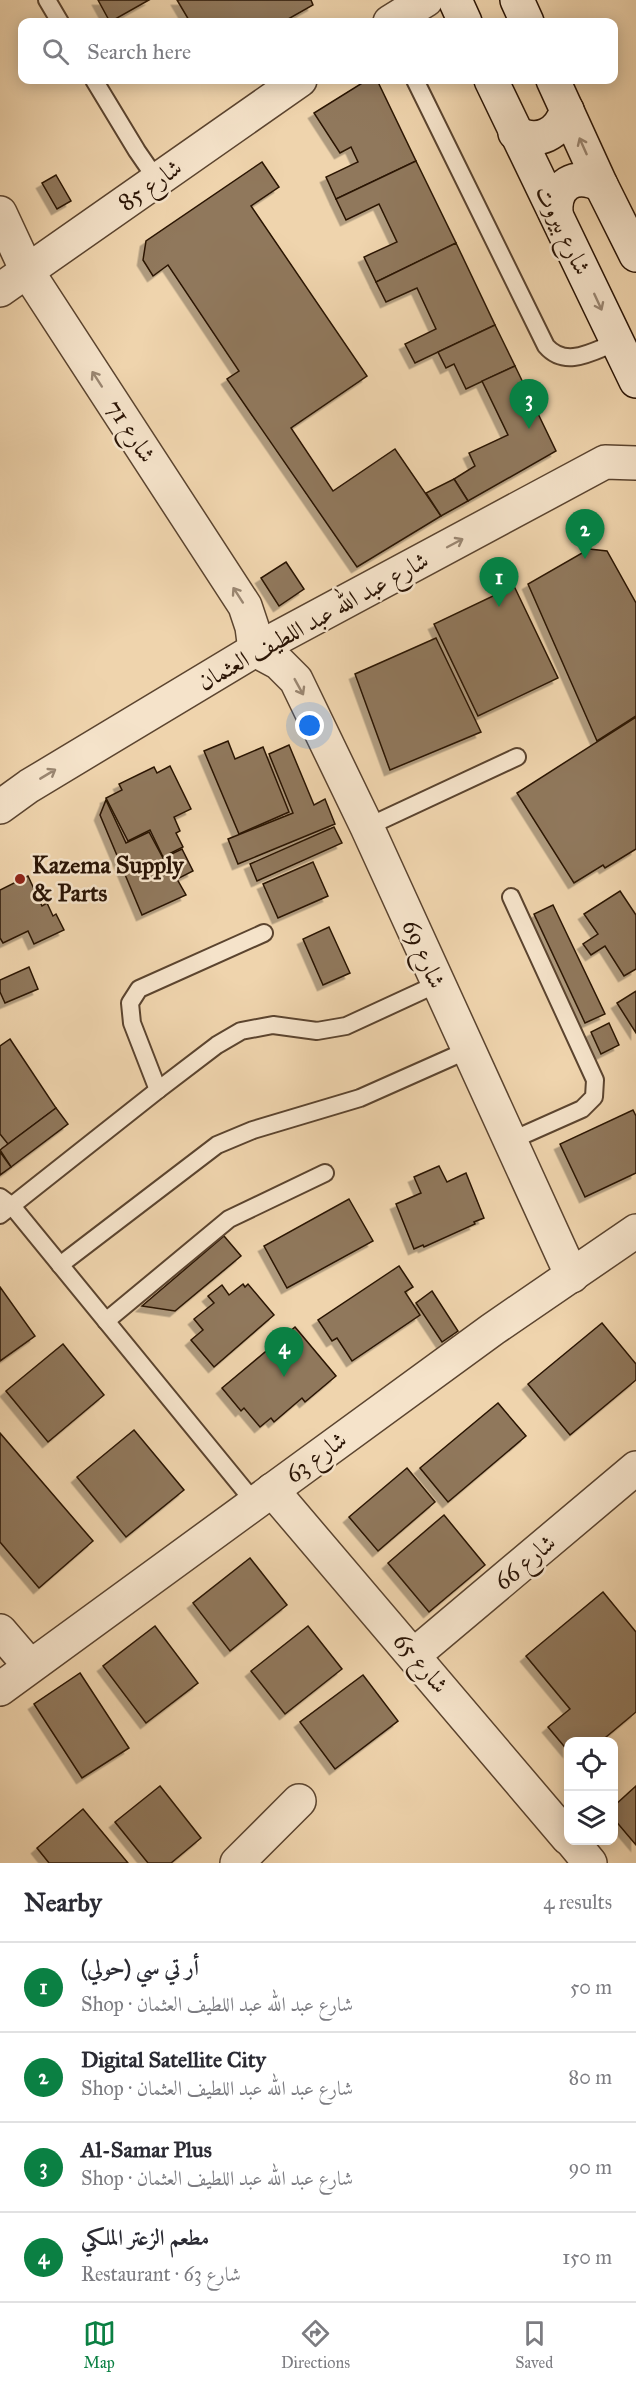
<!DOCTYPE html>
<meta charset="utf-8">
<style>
:root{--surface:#fff;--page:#f7f7f7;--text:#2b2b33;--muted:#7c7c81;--line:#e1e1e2;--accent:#0b8043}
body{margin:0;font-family:"IM FELL Great Primer",Amiri,serif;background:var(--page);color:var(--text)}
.controls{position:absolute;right:18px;bottom:18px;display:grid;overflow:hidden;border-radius:12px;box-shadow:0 3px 15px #0003}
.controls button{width:54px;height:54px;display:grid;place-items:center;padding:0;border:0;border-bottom:2px solid var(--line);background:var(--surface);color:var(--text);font:30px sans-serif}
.you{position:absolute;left:310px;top:726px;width:21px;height:21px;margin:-15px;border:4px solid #fff;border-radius:50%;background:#1a73e8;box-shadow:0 0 0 9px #1a73e833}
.badge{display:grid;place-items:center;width:39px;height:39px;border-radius:50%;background:var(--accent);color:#fff;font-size:20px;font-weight:700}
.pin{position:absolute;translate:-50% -50px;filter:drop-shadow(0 2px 3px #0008)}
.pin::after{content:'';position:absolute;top:32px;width:21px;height:18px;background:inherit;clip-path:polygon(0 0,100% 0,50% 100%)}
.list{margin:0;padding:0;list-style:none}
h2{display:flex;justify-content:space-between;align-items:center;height:78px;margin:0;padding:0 24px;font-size:26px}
h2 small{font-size:20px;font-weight:400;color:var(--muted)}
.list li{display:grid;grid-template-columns:39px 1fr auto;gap:18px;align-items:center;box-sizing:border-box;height:90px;padding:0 24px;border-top:2px solid var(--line)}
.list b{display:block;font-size:22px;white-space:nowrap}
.list p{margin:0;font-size:20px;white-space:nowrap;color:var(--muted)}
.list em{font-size:20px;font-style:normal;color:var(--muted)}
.icon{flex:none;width:33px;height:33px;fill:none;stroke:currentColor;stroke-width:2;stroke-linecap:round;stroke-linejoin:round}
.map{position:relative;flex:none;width:636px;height:1863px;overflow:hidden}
.search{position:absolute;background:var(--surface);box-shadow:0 3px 15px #0003;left:18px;right:18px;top:18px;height:66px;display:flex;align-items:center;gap:15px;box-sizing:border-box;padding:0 21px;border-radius:12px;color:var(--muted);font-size:22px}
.sheet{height:438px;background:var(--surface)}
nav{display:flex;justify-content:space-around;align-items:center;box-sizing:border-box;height:84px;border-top:2px solid var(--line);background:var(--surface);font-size:16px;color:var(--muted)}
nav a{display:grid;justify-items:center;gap:3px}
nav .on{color:var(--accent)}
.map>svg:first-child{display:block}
</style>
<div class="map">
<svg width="636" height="1863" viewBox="0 0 636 1863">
<defs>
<filter id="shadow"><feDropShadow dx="-5.5" dy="5.5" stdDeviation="0" flood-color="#0004"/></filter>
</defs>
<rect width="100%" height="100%" fill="#efd4ad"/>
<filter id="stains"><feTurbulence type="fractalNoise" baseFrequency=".00333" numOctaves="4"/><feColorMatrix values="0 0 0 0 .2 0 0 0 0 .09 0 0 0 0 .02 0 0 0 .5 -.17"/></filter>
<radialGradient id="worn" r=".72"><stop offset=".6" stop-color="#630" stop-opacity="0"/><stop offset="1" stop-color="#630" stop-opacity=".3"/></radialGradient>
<g fill="#90785c" stroke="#2a1405" stroke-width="1.5" filter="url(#shadow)">
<polygon points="98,0 149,0 110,22"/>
<polygon points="177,0 311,0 313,5 283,22 190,22"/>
<polygon points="367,80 377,80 416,161 336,199 326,177 358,162 351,147 340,153 314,113"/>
<polygon points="416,161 456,243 376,282 364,257 397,242 379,204 346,220 336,199"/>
<polygon points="262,162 279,187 251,206 367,376 291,428 333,491 395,449 441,516 357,567 227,379 239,371 168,265 153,276 143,260 146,241"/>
<polygon points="56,175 71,201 57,209 42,183"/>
<polygon points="456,243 495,325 415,363 405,344 436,329 417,288 386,302 376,282"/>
<polygon points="495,325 515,366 466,389 454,364 446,368 438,352"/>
<polygon points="515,366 556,451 468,501 454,479 475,466 469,453 508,435 482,381"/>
<polygon points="454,479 468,501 441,516 426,493"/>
<polygon points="589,549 607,551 636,603 636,716 597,741 528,584"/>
<polygon points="286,562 304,589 279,606 261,578"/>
<polygon points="514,586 558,678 478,716 434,624"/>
<polygon points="436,638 481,732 390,770 355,674"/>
<polygon points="636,717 636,849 605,868 603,865 574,883 517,793"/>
<polygon points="228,741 235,759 263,747 289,812 239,834 204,751"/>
<polygon points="289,745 314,805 325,799 335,824 238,864 228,839 293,813 269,754"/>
<polygon points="170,766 191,809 174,817 180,831 176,833 183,847 163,857 150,830 128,841 106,798 122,790 119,784 154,767 157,773"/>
<polygon points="106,800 126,843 149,832 163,858 182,849 193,871 177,879 186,895 142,915 100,815"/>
<polygon points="334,827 342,843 257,881 250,864"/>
<polygon points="313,862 328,896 278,918 263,884"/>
<polygon points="28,876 42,906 47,903 53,916 56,914 64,930 34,944 28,931 3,943 0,938 0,890"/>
<polygon points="620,891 636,915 636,969 624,976 605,946 591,955 583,944 598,934 584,914"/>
<polygon points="553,905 605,1014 585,1023 534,914"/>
<polygon points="329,927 350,973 323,985 303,939"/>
<polygon points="29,967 38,989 5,1003 0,992 0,980"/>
<polygon points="636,991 636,1033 617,1003"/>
<polygon points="609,1023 619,1045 601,1054 591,1032"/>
<polygon points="10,1039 56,1108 8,1144 0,1134 0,1046"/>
<polygon points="56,1108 68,1124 11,1167 0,1150"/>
<polygon points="633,1110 636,1116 636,1173 585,1197 560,1144"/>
<polygon points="0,1152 11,1167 0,1175"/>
<polygon points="439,1166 447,1182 466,1173 484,1218 474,1222 475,1224 424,1247 423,1245 414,1249 396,1204 421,1193 414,1177"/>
<polygon points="349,1199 373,1241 287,1288 264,1246"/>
<polygon points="224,1236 241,1256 175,1311 142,1306"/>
<polygon points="399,1266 413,1287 405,1292 420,1315 352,1361 337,1338 332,1341 318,1320"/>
<polygon points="243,1284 245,1287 248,1284 274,1315 214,1367 191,1340 203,1330 194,1319 214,1303 208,1296 222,1285 229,1295"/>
<polygon points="0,1287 35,1336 0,1361"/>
<polygon points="432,1291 458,1331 442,1342 416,1303"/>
<polygon points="602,1323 636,1364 636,1380 570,1435 528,1384"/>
<polygon points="295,1327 336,1376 305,1402 302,1398 274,1422 271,1418 260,1427 244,1408 241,1411 222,1388"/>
<polygon points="63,1344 104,1395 48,1442 6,1391"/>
<polygon points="498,1403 526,1436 448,1502 420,1468"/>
<polygon points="134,1430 184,1490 126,1537 77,1477"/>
<polygon points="0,1433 93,1541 39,1588 0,1542"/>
<polygon points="407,1468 435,1502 378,1551 349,1517"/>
<polygon points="444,1515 485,1565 429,1612 388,1563"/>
<polygon points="250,1558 287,1605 230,1651 193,1603"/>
<polygon points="603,1592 636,1632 636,1712 600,1742 568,1742 568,1751 548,1727 570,1709 526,1656"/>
<polygon points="155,1626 198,1683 146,1723 103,1666"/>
<polygon points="308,1626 342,1669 285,1714 251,1671"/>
<polygon points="80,1673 129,1748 82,1778 34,1704"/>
<polygon points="363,1675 398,1721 335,1769 300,1722"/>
<polygon points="160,1786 201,1838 171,1863 148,1863 115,1822"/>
<polygon points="636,1786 636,1845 614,1819 614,1806"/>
<polygon points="83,1809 128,1863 49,1863 37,1848"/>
</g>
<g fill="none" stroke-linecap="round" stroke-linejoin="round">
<g stroke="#5b442f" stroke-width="20">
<g id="service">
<polyline points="47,0 60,22"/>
<polyline points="94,80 137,151 157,180"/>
<path d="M415,80l131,266c20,23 47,5 71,-4"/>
<polyline points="367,827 517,757"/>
<polyline points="158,1090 132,1023 130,1003 139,989 264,933"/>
<polyline points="510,1141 582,1109 594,1097 595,1080 511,897"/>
<polyline points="0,1197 12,1206 255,1503"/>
<polyline points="0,1215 158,1090 217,1045 241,1031 273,1025 317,1031 346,1026 437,984"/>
<polyline points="60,1265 217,1145 253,1130 360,1098 468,1050"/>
<polyline points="106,1321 229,1219 325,1173"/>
</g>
</g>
<g stroke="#5b442f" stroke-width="36">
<g id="minor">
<polyline points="390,22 426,0"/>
<polyline points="0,213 27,271 245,606 252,627 255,650 279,663 296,680 367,827 572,1276"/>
<polyline points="0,290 300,80"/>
<polyline points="272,1490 568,1838"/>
<polyline points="0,1631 30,1666"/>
<polyline points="414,1655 636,1468"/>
<polyline points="0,1689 493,1329 636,1231"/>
<polyline points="571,1840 590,1863"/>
<polyline points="237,1863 299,1801"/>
</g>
</g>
<g stroke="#5b442f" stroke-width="36">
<polyline id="tertiary" points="0,807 29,786 255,650 605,462 636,463"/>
</g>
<g stroke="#2a1405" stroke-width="36">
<g id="secondary">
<polyline points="455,0 465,22"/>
<polyline points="517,0 527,22"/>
<polyline points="491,80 636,381"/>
<polyline points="553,80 601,185 636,255"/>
<path d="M515,133c24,11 43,2 52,-23"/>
<path d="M556,214c-2,-30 19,-42 45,-29"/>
</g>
</g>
<use href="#service" stroke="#f5e3ca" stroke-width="16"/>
<use href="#minor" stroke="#f5e3ca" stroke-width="33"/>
<use href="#tertiary" stroke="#f5e3ca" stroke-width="33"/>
<use href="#secondary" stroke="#f5e3ca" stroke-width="33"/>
</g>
<defs><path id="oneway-shaft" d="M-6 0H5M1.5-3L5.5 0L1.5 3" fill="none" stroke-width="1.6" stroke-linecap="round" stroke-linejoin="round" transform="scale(1.5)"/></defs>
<g stroke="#9a8671">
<use href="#oneway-shaft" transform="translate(583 146) rotate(-114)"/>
<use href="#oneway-shaft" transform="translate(598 302) rotate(65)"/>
<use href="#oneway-shaft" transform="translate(97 379) rotate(-123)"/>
<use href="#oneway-shaft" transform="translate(455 543) rotate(-28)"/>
<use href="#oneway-shaft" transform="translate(238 595) rotate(-123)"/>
<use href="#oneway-shaft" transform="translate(299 687) rotate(61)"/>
<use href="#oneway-shaft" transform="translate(48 774) rotate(-31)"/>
</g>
<circle fill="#8f2418" stroke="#f5e3ca" stroke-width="2" cx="20" cy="879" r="6"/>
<g text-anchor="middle" stroke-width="5" stroke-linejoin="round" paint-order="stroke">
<g font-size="24" fill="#2a1405" stroke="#f5e3ca">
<text transform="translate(150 185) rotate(-35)" y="8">شارع 85</text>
<text transform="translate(563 230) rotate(64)" y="8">شارع بيروت</text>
<text transform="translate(131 431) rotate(57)" y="8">شارع 71</text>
<text transform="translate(313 621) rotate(-29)" y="8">شارع عبد الله عبد اللطيف العثمان</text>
<text transform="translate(424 954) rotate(66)" y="8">شارع 69</text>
<text transform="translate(316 1457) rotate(-36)" y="8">شارع 63</text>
<text transform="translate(525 1562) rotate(-40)" y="8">شارع 66</text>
<text transform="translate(421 1663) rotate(50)" y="8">شارع 65</text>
</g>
<g font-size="24" font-weight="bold" fill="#2a1405" stroke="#f5e3ca" text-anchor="start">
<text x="32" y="873">Kazema Supply<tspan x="32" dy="28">&amp; Parts</tspan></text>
</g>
</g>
<rect width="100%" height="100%" filter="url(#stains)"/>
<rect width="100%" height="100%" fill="url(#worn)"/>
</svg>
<div class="controls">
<button><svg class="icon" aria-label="locate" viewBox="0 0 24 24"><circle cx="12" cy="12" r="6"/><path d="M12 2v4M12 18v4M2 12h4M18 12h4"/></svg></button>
<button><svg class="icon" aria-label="layers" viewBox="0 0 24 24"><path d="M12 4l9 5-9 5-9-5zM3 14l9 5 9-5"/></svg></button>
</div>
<div class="you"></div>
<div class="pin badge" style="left:499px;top:607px">1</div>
<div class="pin badge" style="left:585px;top:559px">2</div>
<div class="pin badge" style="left:529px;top:429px">3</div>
<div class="pin badge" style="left:284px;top:1377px">4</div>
<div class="search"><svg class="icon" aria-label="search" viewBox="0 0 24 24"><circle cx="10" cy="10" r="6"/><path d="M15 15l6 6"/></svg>Search here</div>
</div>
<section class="sheet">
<h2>Nearby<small>4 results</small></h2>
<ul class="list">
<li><span class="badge">1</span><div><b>أر تي سي (حولي)</b><p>Shop · شارع عبد الله عبد اللطيف العثمان</p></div><em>50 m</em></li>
<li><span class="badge">2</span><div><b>Digital Satellite City</b><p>Shop · شارع عبد الله عبد اللطيف العثمان</p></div><em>80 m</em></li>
<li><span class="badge">3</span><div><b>Al-Samar Plus</b><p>Shop · شارع عبد الله عبد اللطيف العثمان</p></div><em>90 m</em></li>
<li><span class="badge">4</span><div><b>مطعم الزعتر الملكي</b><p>Restaurant · شارع 63</p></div><em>150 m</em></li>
</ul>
</section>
<nav>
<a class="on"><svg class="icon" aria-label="map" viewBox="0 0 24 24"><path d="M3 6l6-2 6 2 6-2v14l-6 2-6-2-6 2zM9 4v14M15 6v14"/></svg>Map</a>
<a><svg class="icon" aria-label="directions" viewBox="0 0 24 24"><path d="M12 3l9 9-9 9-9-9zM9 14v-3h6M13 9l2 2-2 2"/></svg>Directions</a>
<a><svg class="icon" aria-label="saved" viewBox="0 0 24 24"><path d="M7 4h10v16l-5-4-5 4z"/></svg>Saved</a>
</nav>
